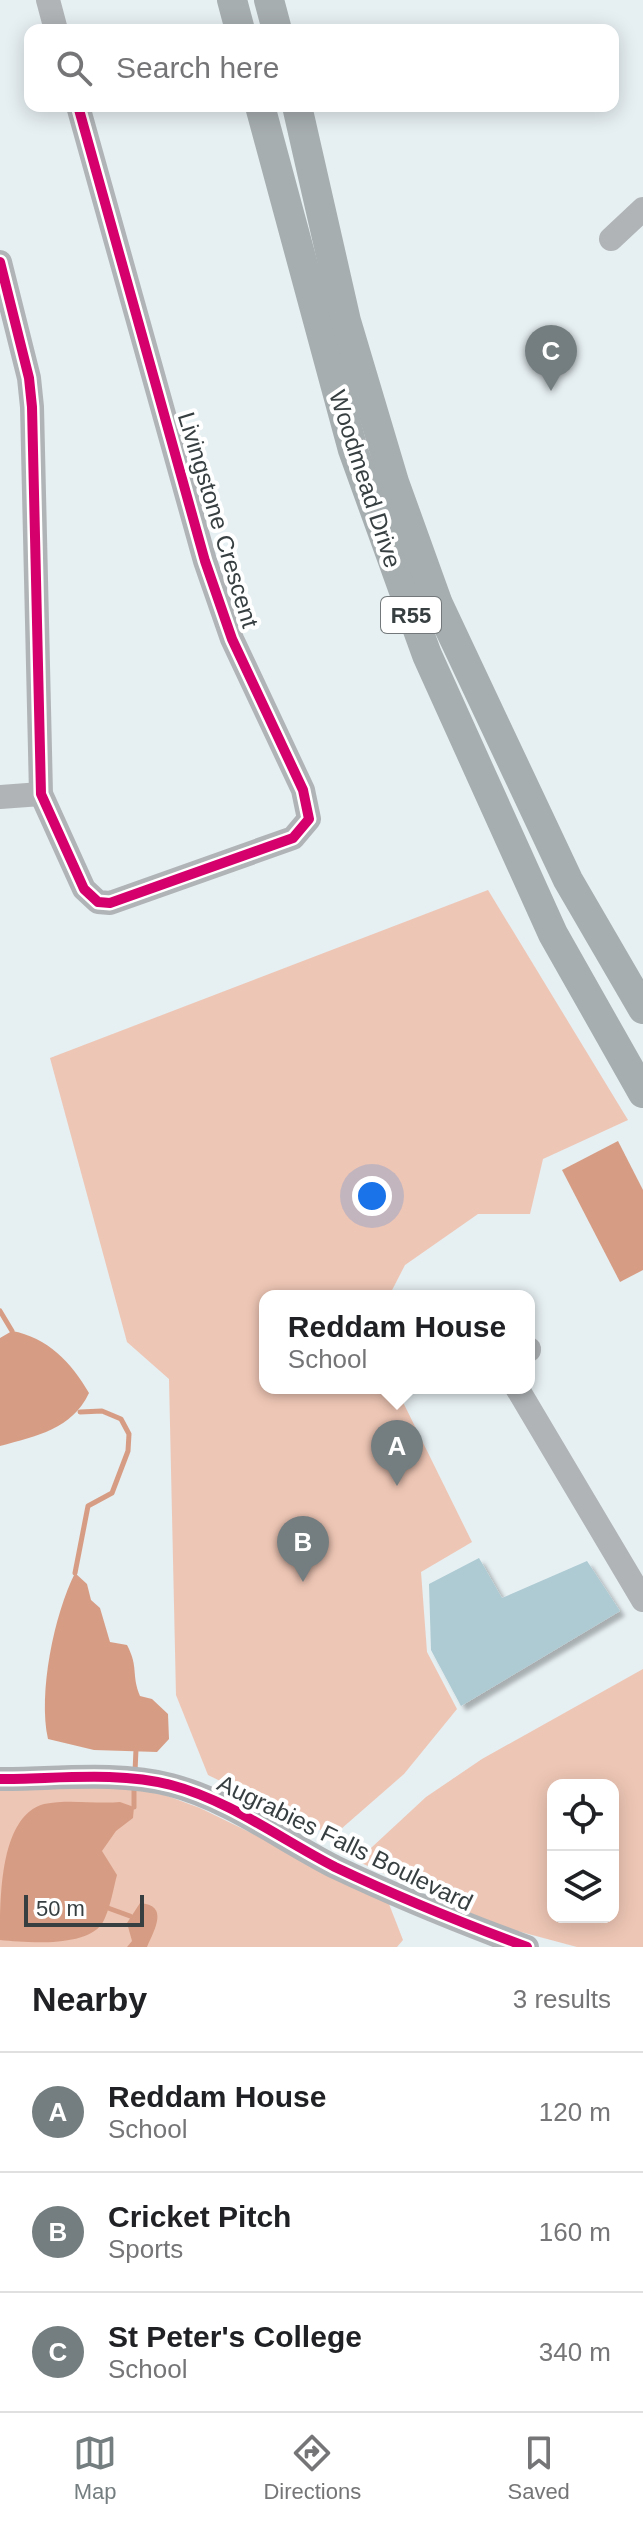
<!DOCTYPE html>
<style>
:root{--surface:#fff;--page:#f2f2f2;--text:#202124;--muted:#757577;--line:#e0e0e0;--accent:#747d7f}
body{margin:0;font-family:Arial,sans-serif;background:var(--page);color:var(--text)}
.controls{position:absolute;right:24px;bottom:24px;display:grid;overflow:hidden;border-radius:16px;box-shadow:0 4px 20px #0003}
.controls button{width:72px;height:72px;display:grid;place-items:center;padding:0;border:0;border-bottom:2px solid var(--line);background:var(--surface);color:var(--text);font:40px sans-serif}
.scale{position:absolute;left:24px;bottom:20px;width:120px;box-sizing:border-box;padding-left:8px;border:4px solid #373f41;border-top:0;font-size:22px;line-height:28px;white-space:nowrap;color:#373f41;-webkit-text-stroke:6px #fff;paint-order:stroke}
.you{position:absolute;left:372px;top:1196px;width:28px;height:28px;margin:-20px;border:6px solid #fff;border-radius:50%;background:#1a73e8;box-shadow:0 0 0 12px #1a73e833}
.badge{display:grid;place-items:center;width:52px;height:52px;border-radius:50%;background:var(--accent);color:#fff;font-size:26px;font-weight:700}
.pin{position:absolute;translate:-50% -66px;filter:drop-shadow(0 2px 4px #0008)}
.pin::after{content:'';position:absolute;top:42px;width:28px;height:24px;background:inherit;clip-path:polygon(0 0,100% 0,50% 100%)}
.popup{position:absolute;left:259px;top:1290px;width:276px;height:104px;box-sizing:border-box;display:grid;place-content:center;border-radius:16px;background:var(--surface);filter:drop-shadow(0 2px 6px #0005);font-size:26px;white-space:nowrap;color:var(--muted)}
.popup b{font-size:30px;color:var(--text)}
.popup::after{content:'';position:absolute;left:50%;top:100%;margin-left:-16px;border:16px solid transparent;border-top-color:var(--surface)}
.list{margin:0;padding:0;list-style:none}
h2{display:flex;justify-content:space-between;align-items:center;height:104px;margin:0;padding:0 32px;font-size:34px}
h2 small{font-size:26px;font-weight:400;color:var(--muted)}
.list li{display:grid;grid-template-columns:52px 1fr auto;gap:24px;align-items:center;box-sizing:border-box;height:120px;padding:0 32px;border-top:2px solid var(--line)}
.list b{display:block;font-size:30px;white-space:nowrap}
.list p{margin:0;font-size:26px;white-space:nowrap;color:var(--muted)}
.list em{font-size:26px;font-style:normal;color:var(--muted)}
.icon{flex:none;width:44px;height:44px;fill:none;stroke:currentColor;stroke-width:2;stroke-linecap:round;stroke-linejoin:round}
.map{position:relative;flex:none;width:643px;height:1947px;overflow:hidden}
.search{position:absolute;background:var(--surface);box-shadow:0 4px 20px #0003;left:24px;right:24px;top:24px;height:88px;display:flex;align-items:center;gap:20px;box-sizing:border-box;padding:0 28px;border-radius:16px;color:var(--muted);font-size:30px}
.sheet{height:464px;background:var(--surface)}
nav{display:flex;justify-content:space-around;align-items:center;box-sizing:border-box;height:112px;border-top:2px solid var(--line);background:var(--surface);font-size:22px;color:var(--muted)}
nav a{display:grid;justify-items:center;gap:4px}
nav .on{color:var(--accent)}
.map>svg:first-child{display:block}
</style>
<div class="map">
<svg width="643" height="1947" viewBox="0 0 643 1947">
<defs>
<filter id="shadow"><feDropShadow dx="5" dy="5" stdDeviation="2" flood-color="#0004"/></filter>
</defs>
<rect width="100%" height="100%" fill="#e6eff2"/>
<g fill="#eec6b5" fill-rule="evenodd">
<polygon points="488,890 628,1120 543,1159 530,1214 478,1214 405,1265 389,1296 265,1296 265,1388 396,1388 472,1542 421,1572 427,1652 457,1709 404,1774 333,1836 208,1775 176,1695 169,1379 127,1342 50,1058"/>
<path d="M643,1669v278h-66l-78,-21 -142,-65 69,-64 56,-38zM553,1785h60v132h-60z"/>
<polygon points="0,1787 143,1787 200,1808 387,1899 403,1940 397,1947 0,1947"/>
</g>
<g fill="#d79d84">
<polygon points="618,1141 643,1190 643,1270 620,1282 562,1170"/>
<path d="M12,1331c35,6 60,32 77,62 -17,36 -52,43 -89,53v-108z"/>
<path d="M75,1573l12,11 4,16 9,8 10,34 17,3c12,23 4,29 13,51l12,3 16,15 1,25 -12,13 -63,-2 -46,-11c-10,-46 6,-124 27,-166z"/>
<path d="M120,1802l14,5 -1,11 -17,13 -14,20 15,24c-4,15 -7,35 -15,49 -17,23 -73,19 -102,16 0,-44 0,-124 44,-136 24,-5 51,0 76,-2z"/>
<path d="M140,1903c29,2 15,26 7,44h-20l5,-6 -5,-18z"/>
</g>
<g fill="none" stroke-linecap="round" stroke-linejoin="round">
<g stroke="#d79d84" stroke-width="5">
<polyline points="0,1311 12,1331"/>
<polyline points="75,1573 88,1506 112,1493 128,1451 129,1434 121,1419 102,1411 80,1412"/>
<polyline points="135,1772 136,1749"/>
<polyline points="134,1807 134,1786"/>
<polyline points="108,1908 130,1916"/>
</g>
</g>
<polygon fill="#aecbd3" filter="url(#shadow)" points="479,1558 502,1598 587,1561 620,1611 461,1706 431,1650 429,1584"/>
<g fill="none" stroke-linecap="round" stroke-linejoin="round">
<g stroke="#b0b4b6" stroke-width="24">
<polyline points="48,0 56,30"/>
<polyline points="611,239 643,209"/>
<polyline points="0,262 29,378 32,407 41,794 84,889 98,902 110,903 293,838 309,819 303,790 232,639 205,561 78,106"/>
<polyline points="0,797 41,794"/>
<polyline points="529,1349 529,1350"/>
<polyline points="517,1388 643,1600"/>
<path d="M0,1779c55,0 118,-8 171,6 58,15 111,55 164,82 63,30 127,56 192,80"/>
</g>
<g stroke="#a7aeaf" stroke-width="30">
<polyline points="232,0 240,30"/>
<polyline points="269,0 277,30"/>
<polyline points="260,106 353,450 427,655 553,934 643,1093"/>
<polyline points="297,106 346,321 394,482 438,604 568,880 643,1009"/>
</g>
<g stroke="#fff" stroke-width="15">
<g id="cycleway">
<polyline points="0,262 29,378 32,407 41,794 84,889 98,902 110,903 293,838 309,819 303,790 232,639 205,561 78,106"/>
<path d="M0,1779c55,0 118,-8 171,6 58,15 111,55 164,82 63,30 127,56 192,80"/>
</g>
</g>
<use href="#cycleway" stroke="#d6006c" stroke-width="10"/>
</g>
<g text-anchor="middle" stroke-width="8" stroke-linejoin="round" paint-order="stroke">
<rect fill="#fff" stroke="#73797a" stroke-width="2" x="381" y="597" width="60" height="36" rx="6"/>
<g font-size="22" font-weight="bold" fill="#373f41">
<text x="411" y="623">R55</text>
</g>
<g font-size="24" fill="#373f41" stroke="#fff">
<text transform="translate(365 479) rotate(72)" y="8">Woodmead Drive</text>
<text transform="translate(218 520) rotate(73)" y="8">Livingstone Crescent</text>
<text transform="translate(345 1843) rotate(26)" y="8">Augrabies Falls Boulevard</text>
</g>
</g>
</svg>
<div class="controls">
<button><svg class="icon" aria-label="locate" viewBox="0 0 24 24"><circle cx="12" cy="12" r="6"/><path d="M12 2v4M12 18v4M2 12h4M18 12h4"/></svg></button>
<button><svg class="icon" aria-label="layers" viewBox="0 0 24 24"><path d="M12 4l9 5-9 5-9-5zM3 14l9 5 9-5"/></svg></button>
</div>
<div class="scale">50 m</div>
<div class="you"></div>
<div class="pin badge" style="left:397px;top:1486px">A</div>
<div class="popup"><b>Reddam House</b>School</div>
<div class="pin badge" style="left:303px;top:1582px">B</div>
<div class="pin badge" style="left:551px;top:391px">C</div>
<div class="search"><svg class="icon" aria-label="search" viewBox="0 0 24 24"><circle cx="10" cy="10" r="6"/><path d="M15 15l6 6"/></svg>Search here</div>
</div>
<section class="sheet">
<h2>Nearby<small>3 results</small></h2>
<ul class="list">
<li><span class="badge">A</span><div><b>Reddam House</b><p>School</p></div><em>120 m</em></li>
<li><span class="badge">B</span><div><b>Cricket Pitch</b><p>Sports</p></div><em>160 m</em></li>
<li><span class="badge">C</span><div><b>St Peter's College</b><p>School</p></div><em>340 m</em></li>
</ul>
</section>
<nav>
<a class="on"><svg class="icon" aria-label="map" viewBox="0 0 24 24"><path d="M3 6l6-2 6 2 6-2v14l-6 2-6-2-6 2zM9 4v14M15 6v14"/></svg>Map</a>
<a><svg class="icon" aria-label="directions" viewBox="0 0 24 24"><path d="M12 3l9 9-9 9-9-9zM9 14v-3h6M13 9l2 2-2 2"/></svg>Directions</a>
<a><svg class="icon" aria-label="saved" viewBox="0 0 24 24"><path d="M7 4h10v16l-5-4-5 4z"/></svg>Saved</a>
</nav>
